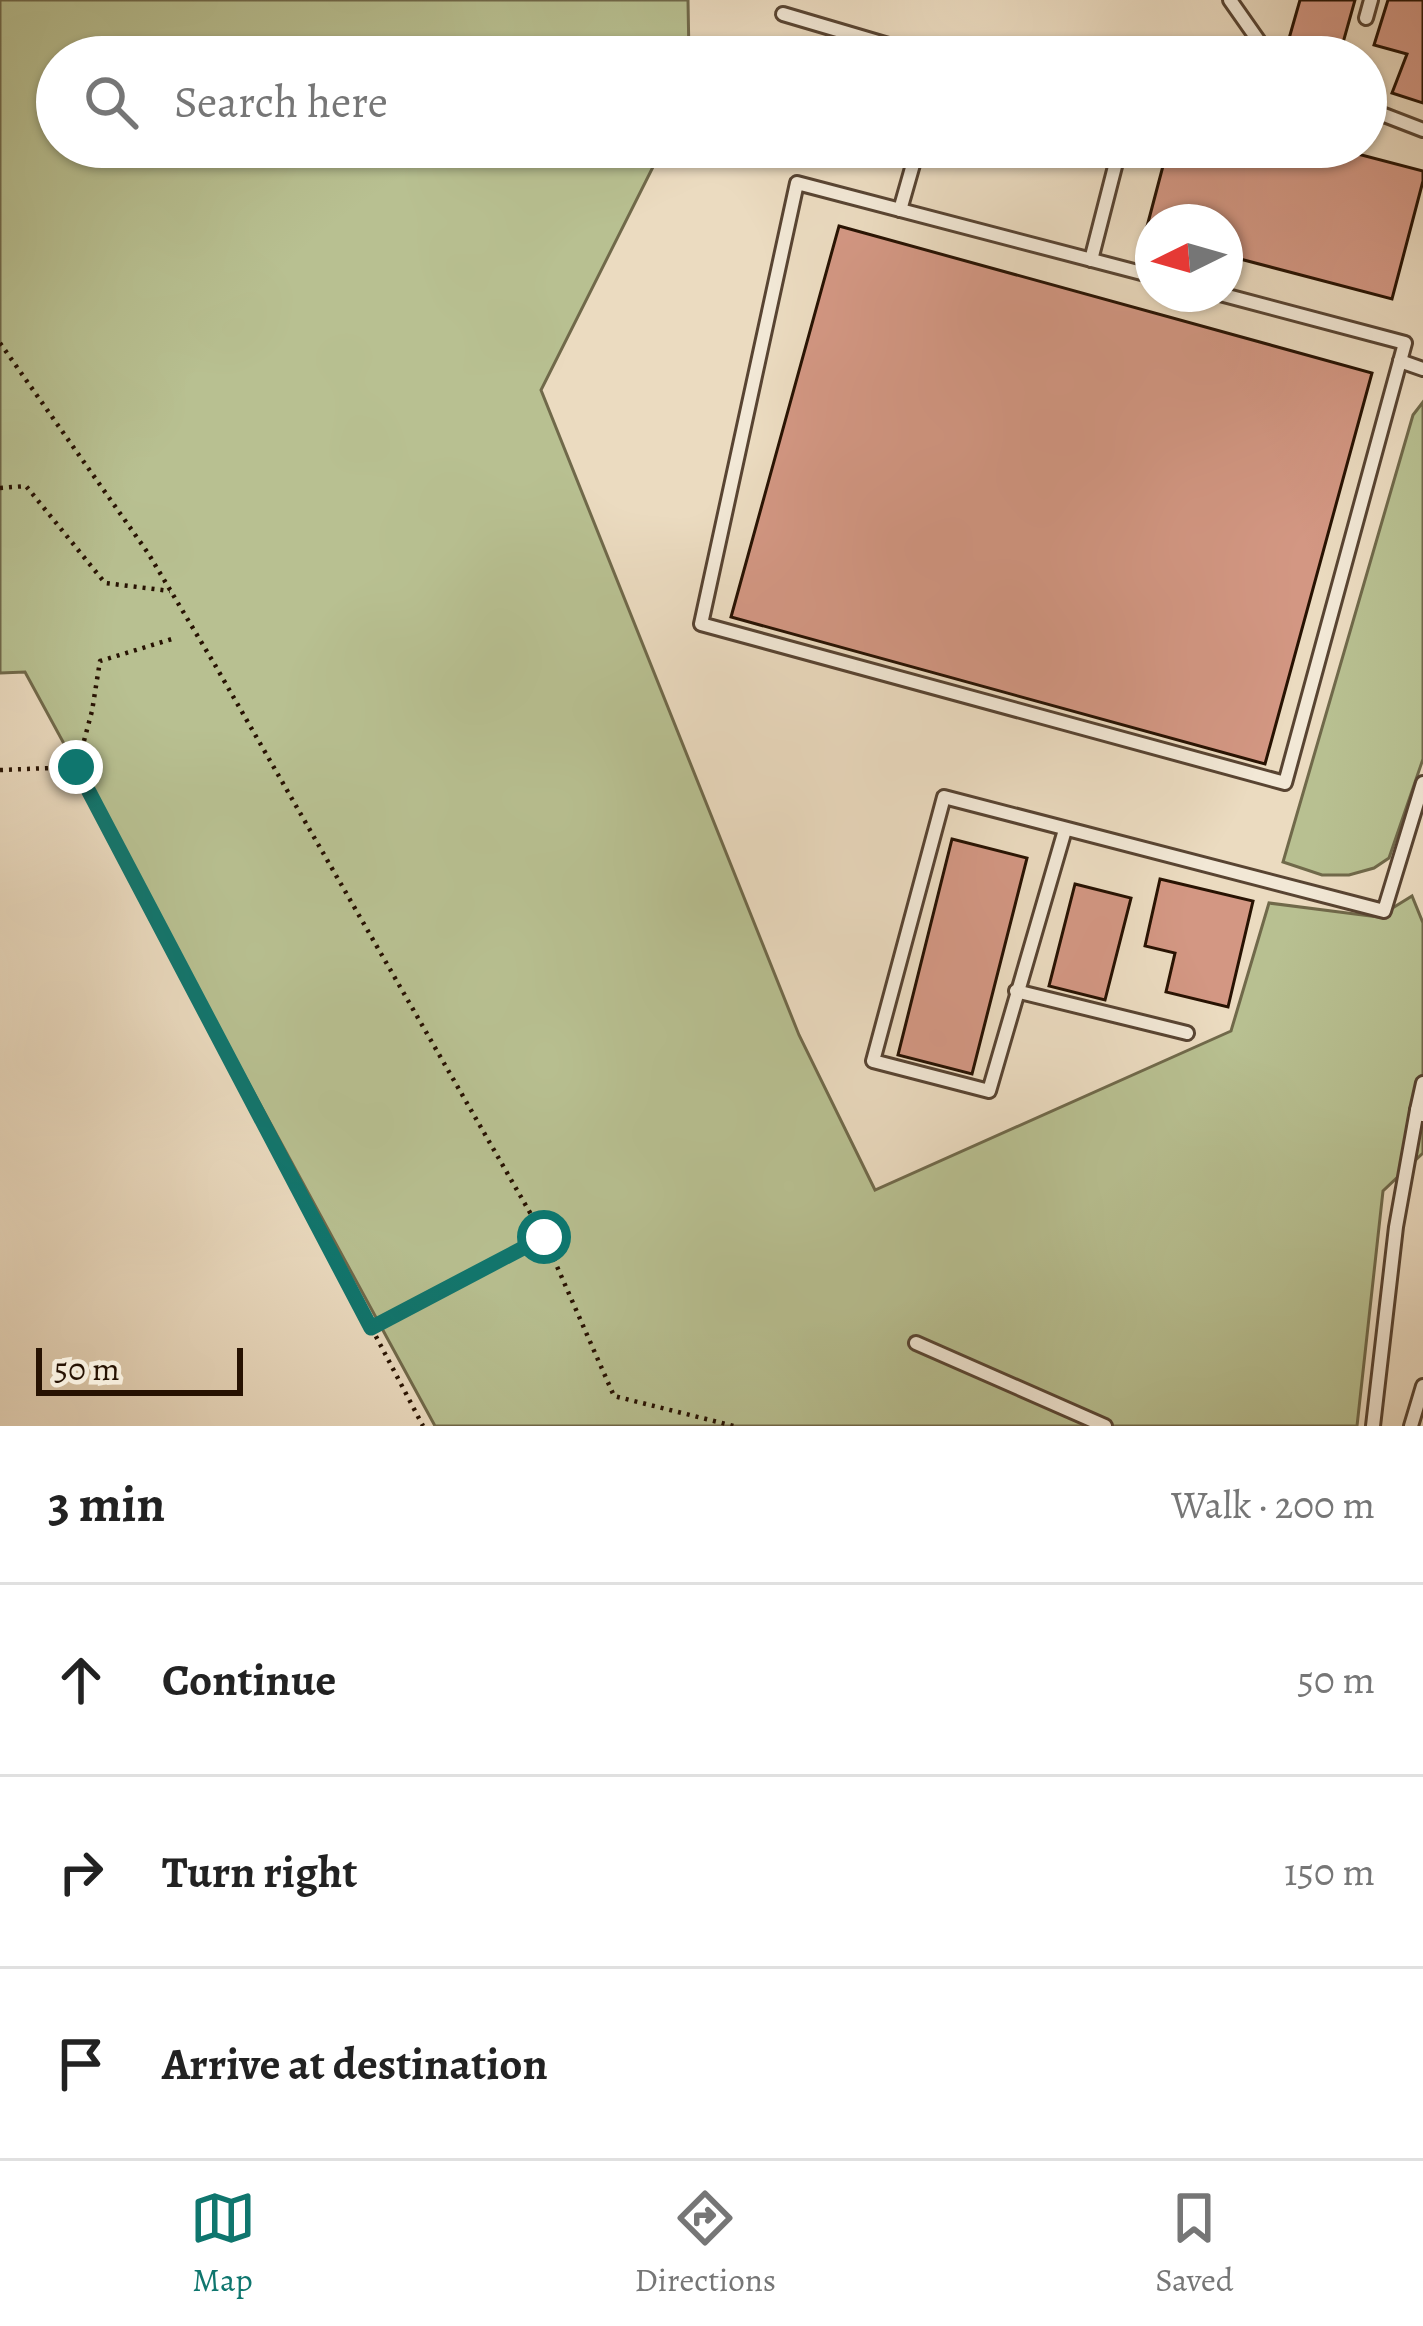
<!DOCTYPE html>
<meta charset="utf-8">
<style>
:root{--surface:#fff;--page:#f6f6f6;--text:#222;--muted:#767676;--line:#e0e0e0;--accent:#0f766e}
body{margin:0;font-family:Alegreya,serif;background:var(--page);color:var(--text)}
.compass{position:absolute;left:1135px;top:204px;width:108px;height:108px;border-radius:50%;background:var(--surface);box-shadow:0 3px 9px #0004;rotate:265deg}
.scale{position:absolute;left:36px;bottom:30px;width:207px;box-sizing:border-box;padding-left:12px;border:6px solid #271202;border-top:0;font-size:33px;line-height:42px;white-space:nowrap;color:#271202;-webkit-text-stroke:9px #f2e8d6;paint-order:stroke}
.stop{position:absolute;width:36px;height:36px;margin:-27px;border:9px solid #0f766e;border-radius:50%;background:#fff}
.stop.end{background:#0f766e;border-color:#fff;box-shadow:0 3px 12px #0008}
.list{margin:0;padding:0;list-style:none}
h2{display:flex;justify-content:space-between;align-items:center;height:156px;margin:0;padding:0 48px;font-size:51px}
h2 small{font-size:39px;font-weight:400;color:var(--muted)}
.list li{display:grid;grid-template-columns:78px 1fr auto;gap:36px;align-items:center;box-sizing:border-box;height:192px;padding:0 48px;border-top:3px solid var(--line)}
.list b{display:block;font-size:45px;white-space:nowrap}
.list em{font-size:39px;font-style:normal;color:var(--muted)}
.icon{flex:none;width:66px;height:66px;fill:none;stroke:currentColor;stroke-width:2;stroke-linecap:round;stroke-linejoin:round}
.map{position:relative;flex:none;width:1423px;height:1426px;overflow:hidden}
.search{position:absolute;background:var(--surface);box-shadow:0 3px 9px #0004;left:36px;right:36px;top:36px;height:132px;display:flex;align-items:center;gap:30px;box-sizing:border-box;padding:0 42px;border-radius:66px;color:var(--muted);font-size:45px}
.sheet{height:732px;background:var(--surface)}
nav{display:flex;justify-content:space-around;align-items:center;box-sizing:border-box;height:168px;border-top:3px solid var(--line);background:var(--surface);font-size:33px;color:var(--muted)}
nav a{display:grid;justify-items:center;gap:6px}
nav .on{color:var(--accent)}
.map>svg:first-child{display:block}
</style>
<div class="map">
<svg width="1423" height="1426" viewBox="0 0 1423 1426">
<rect width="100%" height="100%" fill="#ebdbc0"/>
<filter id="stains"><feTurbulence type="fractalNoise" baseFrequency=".00167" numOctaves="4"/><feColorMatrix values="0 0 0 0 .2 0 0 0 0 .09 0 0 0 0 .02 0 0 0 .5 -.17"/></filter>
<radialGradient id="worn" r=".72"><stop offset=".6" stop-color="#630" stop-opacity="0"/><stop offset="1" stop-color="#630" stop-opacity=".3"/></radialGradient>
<g fill="#b8c091" stroke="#70694a" stroke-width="3">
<polygon points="0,0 688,0 689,57 57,57 57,147 663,147 541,390 799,1035 875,1190 1231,1031 1269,903 1378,917 1412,896 1423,923 1423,1153 1383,1191 1357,1426 435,1426 25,672 0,673"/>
<polygon points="1423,402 1423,759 1389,858 1374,868 1349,875 1322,875 1283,862 1413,415"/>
</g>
<g fill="#d39783" stroke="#271202" stroke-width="3">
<polygon points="1300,0 1355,0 1339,57 1284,56"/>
<polygon points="1388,0 1423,0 1423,103 1392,93 1407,54 1374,45"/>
<polygon points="834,147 881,147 878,159"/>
<polygon points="1168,147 1331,147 1423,171 1423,181 1392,299 1225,255 1225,222 1153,222 1153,236 1145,234"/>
<polygon points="839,226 1372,373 1265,764 731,617"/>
<polygon points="952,839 1027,858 972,1074 898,1055"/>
<polygon points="1160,879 1253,901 1228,1007 1166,992 1175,953 1145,946"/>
<polygon points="1075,884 1131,898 1105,1000 1049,986"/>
</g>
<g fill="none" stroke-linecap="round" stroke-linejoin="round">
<g stroke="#584432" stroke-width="18">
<g id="lane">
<polyline points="1230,0 1270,57"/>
<polyline points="783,14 929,57"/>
<polyline points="1366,18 1371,0"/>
<polyline points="1142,57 1145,46"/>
<polyline points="1366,108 1423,130"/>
<polyline points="900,210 918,147"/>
<polyline points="1091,260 1120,147"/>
<polyline points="1153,276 797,183 701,624 1285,783 1405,343 1220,294"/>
<polyline points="1400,361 1423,369"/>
<polyline points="1065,830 989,1091 873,1061 944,797 1384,911 1423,783"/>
<polyline points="1016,991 1187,1033"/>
<polyline points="1422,1115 1417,1110 1423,1083"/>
<polyline points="916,1343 1105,1426"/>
<polyline points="1373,1426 1396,1227 1417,1110"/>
<polyline points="1411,1426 1423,1386"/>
</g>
</g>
<g stroke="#271202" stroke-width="4.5" stroke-dasharray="3 6" stroke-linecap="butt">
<polyline points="0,343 148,553 215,665 544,1237 614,1396 734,1426"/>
<polyline points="0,488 26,486 105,583 170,591"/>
<polyline points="77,767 92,711 100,661 172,639"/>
<polyline points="0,770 77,767 423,1426"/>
<polyline points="371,1328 544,1237"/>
</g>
<use href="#lane" stroke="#f2e8d6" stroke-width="12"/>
</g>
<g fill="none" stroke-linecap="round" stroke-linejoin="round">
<polyline stroke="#0f766e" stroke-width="15" points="76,767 371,1328 544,1237"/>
</g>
<rect width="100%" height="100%" filter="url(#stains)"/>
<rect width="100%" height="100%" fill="url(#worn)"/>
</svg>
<svg class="compass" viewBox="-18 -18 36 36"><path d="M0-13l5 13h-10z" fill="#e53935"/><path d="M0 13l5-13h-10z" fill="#767676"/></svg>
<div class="scale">50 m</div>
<div class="stop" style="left:544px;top:1237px"></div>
<div class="stop end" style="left:76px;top:767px"></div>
<div class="search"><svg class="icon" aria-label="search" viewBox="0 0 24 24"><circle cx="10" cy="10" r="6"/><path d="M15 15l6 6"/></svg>Search here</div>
</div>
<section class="sheet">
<h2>3 min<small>Walk · 200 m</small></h2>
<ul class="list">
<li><svg class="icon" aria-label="ahead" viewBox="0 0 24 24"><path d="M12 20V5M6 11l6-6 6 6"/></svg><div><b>Continue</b></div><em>50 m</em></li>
<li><svg class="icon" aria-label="right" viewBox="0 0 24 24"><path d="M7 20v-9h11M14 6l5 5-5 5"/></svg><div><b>Turn right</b></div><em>150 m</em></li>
<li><svg class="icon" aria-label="arrive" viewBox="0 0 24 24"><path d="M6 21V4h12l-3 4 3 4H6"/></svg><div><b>Arrive at destination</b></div></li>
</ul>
</section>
<nav>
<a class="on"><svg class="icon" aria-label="map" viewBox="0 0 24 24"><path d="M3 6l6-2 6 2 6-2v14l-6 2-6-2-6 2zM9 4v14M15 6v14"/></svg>Map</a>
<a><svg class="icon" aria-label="directions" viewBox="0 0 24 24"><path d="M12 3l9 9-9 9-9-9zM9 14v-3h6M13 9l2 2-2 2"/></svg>Directions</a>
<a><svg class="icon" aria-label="saved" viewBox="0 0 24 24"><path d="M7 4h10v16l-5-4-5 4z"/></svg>Saved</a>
</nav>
